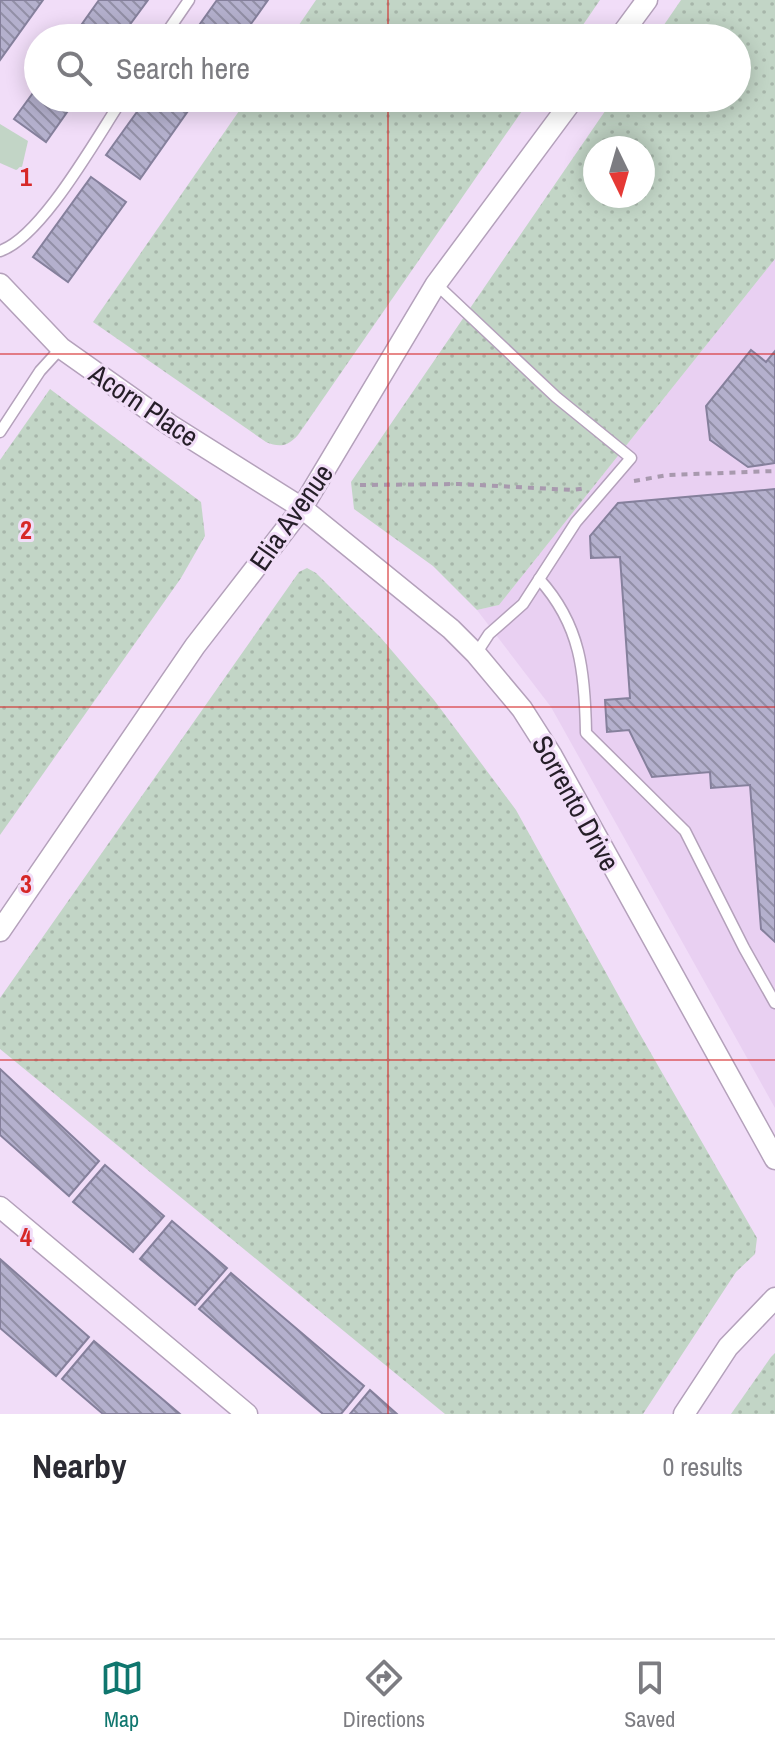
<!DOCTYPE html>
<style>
:root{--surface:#fff;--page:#f7f7f7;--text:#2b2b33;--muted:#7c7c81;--line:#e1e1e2;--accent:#0f766e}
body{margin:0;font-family:"Archivo Narrow",sans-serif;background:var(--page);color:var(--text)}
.compass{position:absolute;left:583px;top:136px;width:72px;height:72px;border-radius:50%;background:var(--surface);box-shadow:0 4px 20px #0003;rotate:175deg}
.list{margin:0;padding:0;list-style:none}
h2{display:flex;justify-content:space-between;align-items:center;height:104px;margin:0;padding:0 32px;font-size:34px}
h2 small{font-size:26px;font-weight:400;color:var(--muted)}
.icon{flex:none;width:44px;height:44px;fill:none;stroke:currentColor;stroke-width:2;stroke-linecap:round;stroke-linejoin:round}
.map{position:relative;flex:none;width:775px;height:1414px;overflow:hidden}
.search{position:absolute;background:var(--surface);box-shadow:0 4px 20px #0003;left:24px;right:24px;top:24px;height:88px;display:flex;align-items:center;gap:20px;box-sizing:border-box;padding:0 28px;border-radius:44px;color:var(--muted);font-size:30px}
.sheet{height:224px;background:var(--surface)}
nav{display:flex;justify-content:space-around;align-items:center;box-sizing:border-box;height:112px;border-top:2px solid var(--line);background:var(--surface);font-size:22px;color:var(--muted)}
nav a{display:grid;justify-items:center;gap:4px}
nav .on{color:var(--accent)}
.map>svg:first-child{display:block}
</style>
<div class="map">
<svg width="775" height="1414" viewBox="0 0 775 1414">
<defs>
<pattern id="grass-dots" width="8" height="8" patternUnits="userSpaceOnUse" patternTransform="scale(2)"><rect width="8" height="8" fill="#c2d5c6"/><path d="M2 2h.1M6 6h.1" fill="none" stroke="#a7b6aa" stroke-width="1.8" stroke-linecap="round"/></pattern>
<pattern id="building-back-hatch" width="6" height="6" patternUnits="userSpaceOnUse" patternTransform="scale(2)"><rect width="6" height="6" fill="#b4b0cd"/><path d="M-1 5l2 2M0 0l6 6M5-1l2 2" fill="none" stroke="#928fa6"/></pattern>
</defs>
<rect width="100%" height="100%" fill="#f1ddf8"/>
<polygon fill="#e9d0f2" points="775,259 775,1108 551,707 477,610 499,605"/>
<g fill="url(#grass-dots)" fill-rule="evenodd">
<polygon points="316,0 600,0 574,38 290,38"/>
<path d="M681,0h94v259l-276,346 -22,5 -44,-44 -79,-57 -3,-27 263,-384h123v-60h-82zM595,148h48v48h-48z"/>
<path d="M248,98h283l-233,337c-10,11 -18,13 -32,7l-173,-120z"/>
<polygon points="50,389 201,502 205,536 181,578 0,835 0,460"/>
<polygon points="307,568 316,573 381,638 434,700 516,810 637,1029 757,1238 755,1254 736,1272 643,1414 445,1414 0,1049 0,998 299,572"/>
<polygon points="775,1353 775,1414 731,1414 771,1357"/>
</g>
<polygon fill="#c2d5c6" points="0,124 28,141 22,167 16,170 0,163"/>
<g fill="url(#building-back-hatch)" stroke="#85809c" stroke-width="2">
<polygon points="0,0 43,0 0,60"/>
<polygon points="99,0 148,0 120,38 72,38"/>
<polygon points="217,0 268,0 241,38 190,38"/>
<polygon points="38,86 38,98 77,98 46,142 14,119"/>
<polygon points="147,98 190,98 195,101 140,179 106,155"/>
<polygon points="91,177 126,202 68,282 33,257"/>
<polygon points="751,350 766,362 775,351 775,463 748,467 710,440 706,406"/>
<polygon points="775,489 775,942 761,929 750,785 711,788 710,772 652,777 629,730 607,732 605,700 630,698 620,557 591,558 590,536 618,503"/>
<polygon points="0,1069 99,1161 69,1196 0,1135"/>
<polygon points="105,1165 164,1216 133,1252 73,1202"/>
<polygon points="172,1221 227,1268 195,1305 140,1259"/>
<polygon points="0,1259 89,1337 56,1376 0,1328"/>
<polygon points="231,1273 364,1386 341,1414 323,1414 199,1309"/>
<polygon points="94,1341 180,1414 103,1414 62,1379"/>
<polygon points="370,1390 397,1414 350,1414"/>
</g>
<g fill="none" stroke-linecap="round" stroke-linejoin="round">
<g stroke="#b4a1bb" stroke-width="13">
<g id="lane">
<polyline points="163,38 189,0"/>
<path d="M0,251c42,-14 97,-114 123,-153"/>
<polyline points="436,284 556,397 631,458 576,522 523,604 489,634 476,654"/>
<polyline points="0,432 40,371 61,348"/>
<path d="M539,579c42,46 46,94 47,154l99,98 59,117 31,55"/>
</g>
</g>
<g stroke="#b4a1bb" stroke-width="23">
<g id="street">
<polyline points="619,38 647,0"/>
<polyline points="0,284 61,348 170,425 302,508 451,629 476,654 522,709 552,756 775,1159"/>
<polyline points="0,931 195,646 302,508 436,284 574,98"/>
<polyline points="0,1207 247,1414"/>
<polyline points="684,1414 728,1347 775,1298"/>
</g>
</g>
<g stroke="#a899ae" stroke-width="4" stroke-dasharray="6 6" stroke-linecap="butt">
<polyline points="634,481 668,475 775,471"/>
<polyline points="360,485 459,484 573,490 586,488"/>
</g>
<use href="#lane" stroke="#fff" stroke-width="10"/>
<use href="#street" stroke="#fff" stroke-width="20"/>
</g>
<path fill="none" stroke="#d62828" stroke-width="2" stroke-opacity="0.55" d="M388,0v38M388,98v1316M0,354h775M0,707h775M0,1060h775"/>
<g text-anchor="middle" stroke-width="6" stroke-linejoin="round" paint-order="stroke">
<g font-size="28" fill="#251e28" stroke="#f1ddf8">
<text transform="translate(144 405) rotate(34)" y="10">Acorn Place</text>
<text transform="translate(291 517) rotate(-55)" y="10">Elia Avenue</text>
<text transform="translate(576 803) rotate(61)" y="10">Sorrento Drive</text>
</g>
</g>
<g font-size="26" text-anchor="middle" font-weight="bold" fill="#d62828" stroke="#f1ddf8" stroke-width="6" stroke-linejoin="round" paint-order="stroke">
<text x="26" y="186">1</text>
<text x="26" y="539">2</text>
<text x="26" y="893">3</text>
<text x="26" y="1246">4</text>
</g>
</svg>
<svg class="compass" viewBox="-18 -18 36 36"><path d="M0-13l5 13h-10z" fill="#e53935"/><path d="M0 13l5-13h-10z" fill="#7c7c81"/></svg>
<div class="search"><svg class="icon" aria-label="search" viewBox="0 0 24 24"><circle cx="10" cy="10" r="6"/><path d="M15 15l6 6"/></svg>Search here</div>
</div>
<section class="sheet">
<h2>Nearby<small>0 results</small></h2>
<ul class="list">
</ul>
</section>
<nav>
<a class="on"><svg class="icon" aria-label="map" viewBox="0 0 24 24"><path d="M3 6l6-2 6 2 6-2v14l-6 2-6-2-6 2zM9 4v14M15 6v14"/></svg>Map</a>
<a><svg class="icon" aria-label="directions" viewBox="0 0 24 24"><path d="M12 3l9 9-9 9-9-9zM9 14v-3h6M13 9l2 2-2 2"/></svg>Directions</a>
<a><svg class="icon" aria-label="saved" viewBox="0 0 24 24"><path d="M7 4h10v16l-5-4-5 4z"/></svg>Saved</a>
</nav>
